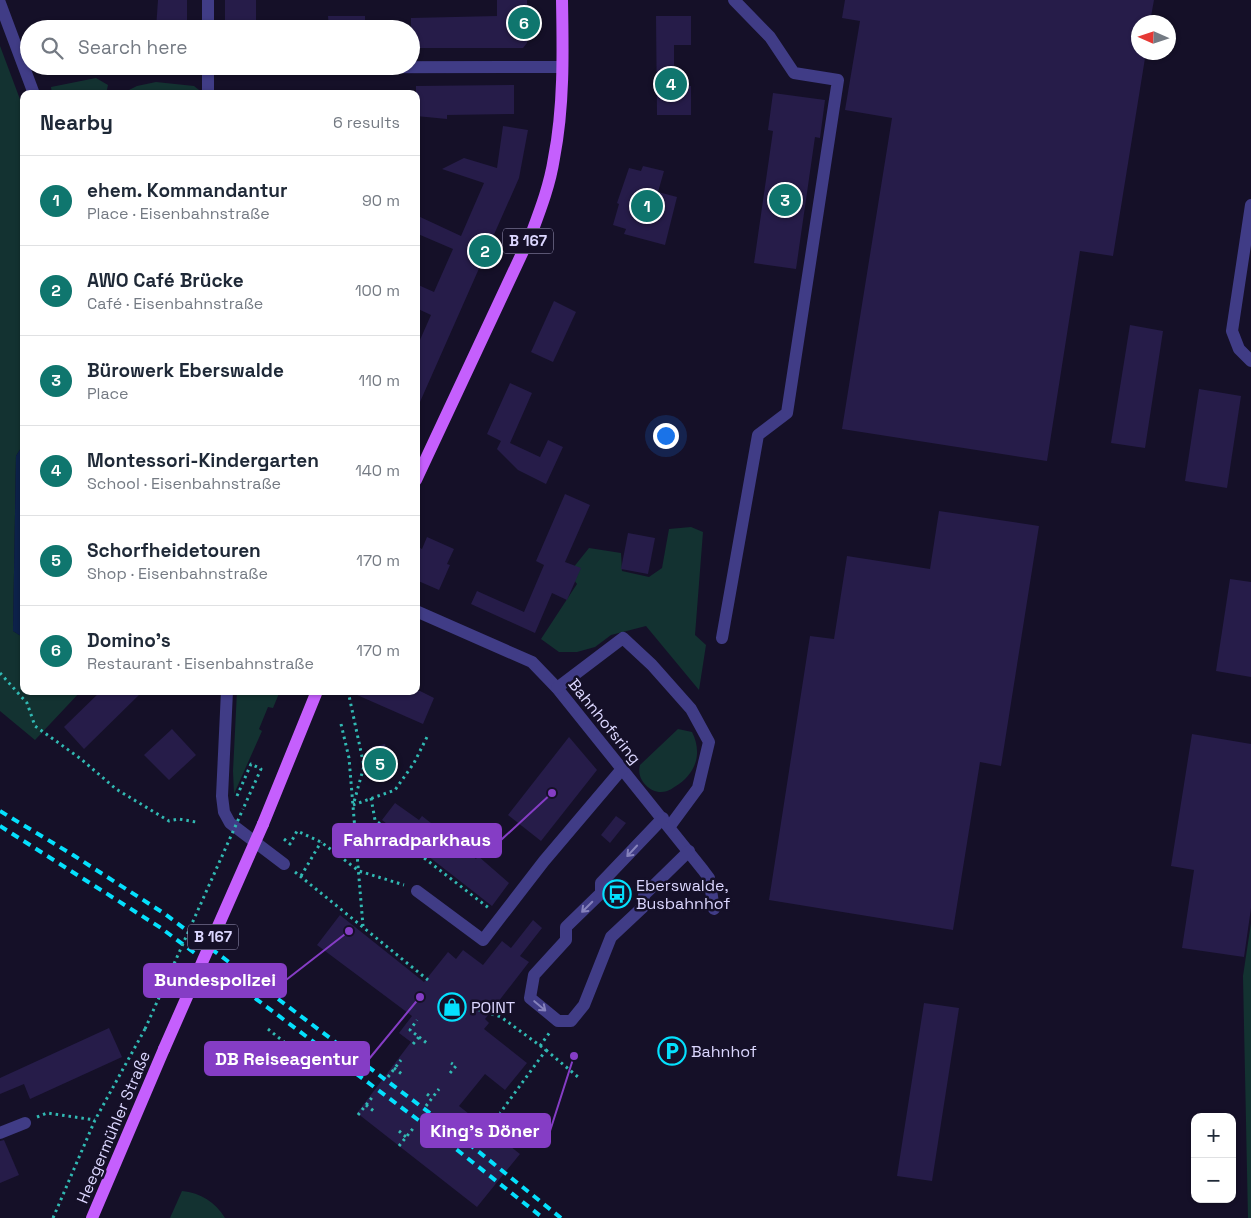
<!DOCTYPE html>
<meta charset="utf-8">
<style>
:root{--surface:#fff;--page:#f6f6f7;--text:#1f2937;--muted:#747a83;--line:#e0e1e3;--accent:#0f766e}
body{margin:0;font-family:"Space Grotesk",sans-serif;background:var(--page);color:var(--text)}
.controls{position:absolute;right:15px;bottom:15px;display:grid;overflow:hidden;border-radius:10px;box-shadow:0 1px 4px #0004}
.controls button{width:45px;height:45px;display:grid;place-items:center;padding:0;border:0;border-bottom:1px solid var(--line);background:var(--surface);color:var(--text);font:25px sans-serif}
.compass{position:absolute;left:1131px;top:15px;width:45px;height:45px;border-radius:50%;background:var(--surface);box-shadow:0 1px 4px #0004;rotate:273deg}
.you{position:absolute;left:665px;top:435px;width:18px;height:18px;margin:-12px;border:4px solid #fff;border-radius:50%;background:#1a73e8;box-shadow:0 0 0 8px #1a73e833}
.badge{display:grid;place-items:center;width:32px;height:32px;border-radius:50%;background:var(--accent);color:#fff;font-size:16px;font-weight:700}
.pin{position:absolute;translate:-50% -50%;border:2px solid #fff;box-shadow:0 1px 5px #0006}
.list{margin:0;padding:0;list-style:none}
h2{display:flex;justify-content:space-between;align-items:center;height:65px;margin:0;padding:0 20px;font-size:21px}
h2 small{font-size:16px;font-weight:400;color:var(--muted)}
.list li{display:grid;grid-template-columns:32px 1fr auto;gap:15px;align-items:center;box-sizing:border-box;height:90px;padding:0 20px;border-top:1px solid var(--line)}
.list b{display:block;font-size:19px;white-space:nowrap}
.list p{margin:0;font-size:16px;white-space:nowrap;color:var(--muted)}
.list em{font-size:16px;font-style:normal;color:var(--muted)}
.icon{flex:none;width:28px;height:28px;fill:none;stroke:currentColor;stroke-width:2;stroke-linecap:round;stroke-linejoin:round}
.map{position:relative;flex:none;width:1251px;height:1218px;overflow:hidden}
.search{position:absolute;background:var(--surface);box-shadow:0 1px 4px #0004;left:20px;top:20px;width:400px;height:55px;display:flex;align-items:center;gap:12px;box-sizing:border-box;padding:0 18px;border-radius:28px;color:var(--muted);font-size:19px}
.panel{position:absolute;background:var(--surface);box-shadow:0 1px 4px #0004;left:20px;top:90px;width:400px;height:605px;border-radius:10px}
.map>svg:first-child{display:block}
</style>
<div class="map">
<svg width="1251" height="1218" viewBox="0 0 1251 1218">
<rect width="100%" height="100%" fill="#151028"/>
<g fill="#133231">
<polygon points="0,46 24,110 24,443 16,456 13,631 24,638 24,691 81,691 35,740 0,711"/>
<polygon points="96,78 108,85 106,94 52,94 51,87"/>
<polygon points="156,82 194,86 199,90 200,94 127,94 127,91 137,86"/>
<polygon points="691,527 703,532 695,635 706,645 699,690 646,626 611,635 595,647 577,652 559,652 541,639 577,584 569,573 589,548 621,553 622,571 649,577 662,568 669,529"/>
<polygon points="237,691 280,691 273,708 268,707 259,729 262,731 234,794 233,771"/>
<path d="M678,729l14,3c10,20 5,39 -13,52 -5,3 -10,8 -18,8 -13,0 -25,-14 -21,-27z"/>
<polygon points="1251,923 1251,1218 1248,1218 1243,976"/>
<path d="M182,1191c19,2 33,11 43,27h-55z"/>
</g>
<polygon fill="#0d224a" points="24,443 24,638 13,631 16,456"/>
<g fill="#261c49">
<polygon points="158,0 187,0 187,29 156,29"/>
<rect x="225" y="0" width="31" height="29"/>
<polygon points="497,0 527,0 527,43 523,48 411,48 411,18 497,16"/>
<polygon points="845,0 1154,0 1150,22 1138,22 1138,52 1146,52 1113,256 1080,251 1047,461 842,429 892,118 845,110 860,21 842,18"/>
<polygon points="328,16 365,16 365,29 329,29"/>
<polygon points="656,16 691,16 691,45 674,45 674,86 691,86 691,115 657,115"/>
<polygon points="514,85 514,114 447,115 447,119 416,116 416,86"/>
<polygon points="773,93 825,100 820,138 815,137 796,269 754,263 773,131 768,130"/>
<polygon points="503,126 528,130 519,178 416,411 416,349 431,315 416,308 416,284 434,292 453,249 418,234 418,216 461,236 484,183 442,169 464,158 497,168"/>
<polygon points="643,166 664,171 658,192 677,197 665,245 624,234 626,229 613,225 619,204 617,203 629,168 641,171"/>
<polygon points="554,301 576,312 553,362 531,352"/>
<polygon points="1130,325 1163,331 1145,448 1111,443"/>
<polygon points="510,383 532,393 510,443 540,457 548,440 563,447 546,484 518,470 497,449 501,441 487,434"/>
<polygon points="1199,389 1241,396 1227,488 1185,481"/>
<polygon points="565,494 590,505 565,562 581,568 567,600 552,593 535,633 471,604 477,591 524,612 544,565 536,561"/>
<polygon points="939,511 1039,526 1001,766 980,762 953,930 769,900 810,636 834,639 847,556 930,569"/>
<polygon points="628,533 655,538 648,574 621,569"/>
<polygon points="427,537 454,549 447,564 450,565 439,590 416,580 416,546 422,549"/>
<polygon points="1230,579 1251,582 1251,677 1216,671"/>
<polygon points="101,691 143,691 84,749 64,727"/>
<polygon points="348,691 420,691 434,698 423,724"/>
<polygon points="172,729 196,755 169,780 144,755"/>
<polygon points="1192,734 1251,744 1251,908 1244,957 1182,948 1194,870 1171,866"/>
<polygon points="569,737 597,770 541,841 508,815"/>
<polygon points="385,744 392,775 379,778 372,747"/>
<polygon points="395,803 419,820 422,816 436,827 433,831 466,856 468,853 476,859 478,856 509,883 492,906 382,820"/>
<polygon points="616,816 626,823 610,843 601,835"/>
<polygon points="340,915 424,982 448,952 456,959 463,950 483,965 502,941 511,948 533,920 542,928 520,956 529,962 485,1019 489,1023 484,1029 527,1063 505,1090 485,1074 459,1106 520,1154 477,1207 357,1113 411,1042 399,1033 412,1016 317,945"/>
<polygon points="924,1003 959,1008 932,1181 897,1176"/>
<polygon points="109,1028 122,1057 30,1099 24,1084 0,1094 0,1078"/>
<polygon points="4,1140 19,1175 0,1183 0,1141"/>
</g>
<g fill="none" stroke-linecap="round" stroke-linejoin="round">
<g stroke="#31b9b3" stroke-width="3" stroke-dasharray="2.5 4" stroke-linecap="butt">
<polyline points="0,673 27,703 35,726 81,759 116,789 169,821 179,819 196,822"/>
<polyline points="348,691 364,766 354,802"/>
<polyline points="341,724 349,758 363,926"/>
<polyline points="237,796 251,764 261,769 243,809"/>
<polyline points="371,798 375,820 490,909"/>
<polyline points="353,805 395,790 414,763 428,735"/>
<polyline points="284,839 290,844 297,831 321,842 359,871 404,885"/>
<polyline points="295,872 428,980"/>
<polyline points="301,876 321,842"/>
<polyline points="479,1010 501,1017 546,1050 500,1113"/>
<polyline points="268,1029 294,1050"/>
<polyline points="419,1037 428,1044"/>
<polyline points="413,1044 419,1037 410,1030 417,1020"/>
<polyline points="540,1046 550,1032"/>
<polyline points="546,1050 578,1077"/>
<polyline points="394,1068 403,1075"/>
<polyline points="450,1073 456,1066 451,1063"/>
<polyline points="388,1077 401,1060"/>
<polyline points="427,1094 432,1098"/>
<polyline points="366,1105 375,1112"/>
<polyline points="426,1106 439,1089"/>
<polyline points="358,1115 374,1095"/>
<polyline points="37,1117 47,1113 95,1120"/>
<polyline points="399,1131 406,1137"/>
<polyline points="399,1146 415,1126"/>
<polyline points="53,1218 95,1120 145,1029"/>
</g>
<g stroke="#403c86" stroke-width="12">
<polyline points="208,0 208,29"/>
<polyline points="0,3 34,94"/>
<polyline points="208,66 208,94"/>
<polyline points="66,68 561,67"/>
<polyline points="1251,205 1232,331 1239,349 1251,361"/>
<polyline points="416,611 532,662 557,688 703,870 709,878 714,909"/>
<polyline points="722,638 758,435 787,413 838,80 794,73 770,37 734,0"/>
<polyline points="557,688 623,638 652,665 691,709 709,742 698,788 670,826"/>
<polyline points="227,691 222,796 224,812 230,823 284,864"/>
<polyline points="663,818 601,883 601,893 566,927 566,940 534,975 530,998 558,1021 571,1021 584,1005 611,937 643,907 644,895 689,851"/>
<polyline points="417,891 483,940 544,861 622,769"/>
<polyline points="0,1133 25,1123"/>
</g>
<g stroke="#c55ffd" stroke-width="12">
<path d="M416,480l116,-248c9,-24 18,-48 22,-74 10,-51 9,-106 8,-158"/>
<polyline points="263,824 317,691"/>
<polyline points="92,1218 164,1049"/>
</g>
<g stroke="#05e0fd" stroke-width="4" stroke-dasharray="8 6" stroke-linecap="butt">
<polyline points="0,811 73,855 165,914 443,1123 561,1218"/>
<polyline points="0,826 161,928 437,1134 543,1218"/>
</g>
<polyline stroke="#31b9b3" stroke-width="3" stroke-dasharray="2.5 4" stroke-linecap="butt" points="145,1029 243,809"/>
<polyline stroke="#c55ffd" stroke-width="12" points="164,1049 263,824"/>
</g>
<defs><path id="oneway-shaft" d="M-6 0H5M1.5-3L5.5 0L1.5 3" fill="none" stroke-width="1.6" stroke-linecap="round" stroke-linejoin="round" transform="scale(1.25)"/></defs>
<g stroke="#8682bc">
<use href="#oneway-shaft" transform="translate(632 851) rotate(133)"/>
<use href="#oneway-shaft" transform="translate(587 907) rotate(135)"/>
<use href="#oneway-shaft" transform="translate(540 1006) rotate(40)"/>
</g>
<defs>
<g id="bus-ring" transform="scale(1.4375)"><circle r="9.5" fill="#151028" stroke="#05e0fd" stroke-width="1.5"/><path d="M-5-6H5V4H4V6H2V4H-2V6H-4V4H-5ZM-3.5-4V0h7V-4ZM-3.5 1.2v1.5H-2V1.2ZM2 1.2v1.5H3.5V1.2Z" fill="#05e0fd"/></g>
<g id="shop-ring" transform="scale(1.4375)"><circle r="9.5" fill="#151028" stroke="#05e0fd" stroke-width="1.5"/><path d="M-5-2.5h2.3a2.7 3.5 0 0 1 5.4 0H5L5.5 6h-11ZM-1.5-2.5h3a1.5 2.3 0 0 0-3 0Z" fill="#05e0fd"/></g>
<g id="parking-ring" transform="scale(1.4375)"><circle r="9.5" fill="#151028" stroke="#05e0fd" stroke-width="1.5"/><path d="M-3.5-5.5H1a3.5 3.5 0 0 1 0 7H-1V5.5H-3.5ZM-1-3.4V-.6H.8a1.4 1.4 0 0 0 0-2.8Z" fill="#05e0fd"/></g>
</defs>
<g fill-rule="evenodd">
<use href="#bus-ring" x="617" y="894"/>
<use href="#shop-ring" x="452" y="1007"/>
<use href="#parking-ring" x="672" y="1051"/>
</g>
<g text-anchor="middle" stroke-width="5" stroke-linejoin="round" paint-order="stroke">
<g fill="#151028" stroke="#a09bbe" stroke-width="1">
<rect x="503" y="228.5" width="50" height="25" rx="4"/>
<rect x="188" y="924.5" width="50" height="25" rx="4"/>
</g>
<g font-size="15" font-weight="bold" fill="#dcd7ff">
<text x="528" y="246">B 167</text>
<text x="213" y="942">B 167</text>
</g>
<g font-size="16" fill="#dcd7ff" stroke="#151028">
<text transform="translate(605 721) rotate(51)" y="6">Bahnhofsring</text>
<text transform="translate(113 1127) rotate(-67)" y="6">Heegermühler Straße</text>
</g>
<g font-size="16" fill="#dcd7ff" stroke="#151028" text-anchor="start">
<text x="636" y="891">Eberswalde,<tspan x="636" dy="18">Busbahnhof</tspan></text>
<text x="471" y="1013">POINT</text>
<text x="691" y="1057">Bahnhof</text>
</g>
</g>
<path fill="none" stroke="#853dc5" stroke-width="2" d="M552 793L501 840M349 931L286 980M420 997L369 1059M574 1056L550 1131"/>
<g fill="#853dc5" stroke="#151028" stroke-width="2">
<circle cx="552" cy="793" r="5"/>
<circle cx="349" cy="931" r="5"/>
<circle cx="420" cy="997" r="5"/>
<circle cx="574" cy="1056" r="5"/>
</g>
<g fill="#853dc5" stroke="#853dc5" stroke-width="2">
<rect x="333" y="824" width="168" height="33" rx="5"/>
<rect x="144" y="964" width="142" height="33" rx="5"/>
<rect x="205" y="1042" width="164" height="33" rx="5"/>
<rect x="421" y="1114" width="129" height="33" rx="5"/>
</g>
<g font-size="18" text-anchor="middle" font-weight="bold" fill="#fff">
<text x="417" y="846">Fahrradparkhaus</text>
<text x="215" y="986">Bundespolizei</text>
<text x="287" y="1065">DB Reiseagentur</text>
<text x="485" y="1137">King's Döner</text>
</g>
</svg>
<div class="controls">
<button>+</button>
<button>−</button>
</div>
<svg class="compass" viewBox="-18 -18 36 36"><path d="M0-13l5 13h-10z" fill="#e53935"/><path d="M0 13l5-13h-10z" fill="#747a83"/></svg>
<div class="you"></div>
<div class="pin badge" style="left:647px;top:206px">1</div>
<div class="pin badge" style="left:485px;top:251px">2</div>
<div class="pin badge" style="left:785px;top:200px">3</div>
<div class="pin badge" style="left:671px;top:84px">4</div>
<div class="pin badge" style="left:380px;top:764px">5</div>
<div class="pin badge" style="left:524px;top:23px">6</div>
<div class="search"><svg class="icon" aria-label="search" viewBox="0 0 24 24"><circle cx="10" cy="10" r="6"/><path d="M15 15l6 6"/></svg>Search here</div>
<section class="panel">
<h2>Nearby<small>6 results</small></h2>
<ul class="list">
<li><span class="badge">1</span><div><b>ehem. Kommandantur</b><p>Place · Eisenbahnstraße</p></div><em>90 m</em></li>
<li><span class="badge">2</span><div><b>AWO Café Brücke</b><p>Café · Eisenbahnstraße</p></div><em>100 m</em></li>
<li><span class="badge">3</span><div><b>Bürowerk Eberswalde</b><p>Place</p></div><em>110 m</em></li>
<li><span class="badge">4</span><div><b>Montessori-Kindergarten</b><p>School · Eisenbahnstraße</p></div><em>140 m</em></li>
<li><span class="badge">5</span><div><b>Schorfheidetouren</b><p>Shop · Eisenbahnstraße</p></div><em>170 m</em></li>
<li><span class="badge">6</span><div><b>Domino's</b><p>Restaurant · Eisenbahnstraße</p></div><em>170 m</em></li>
</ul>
</section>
</div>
